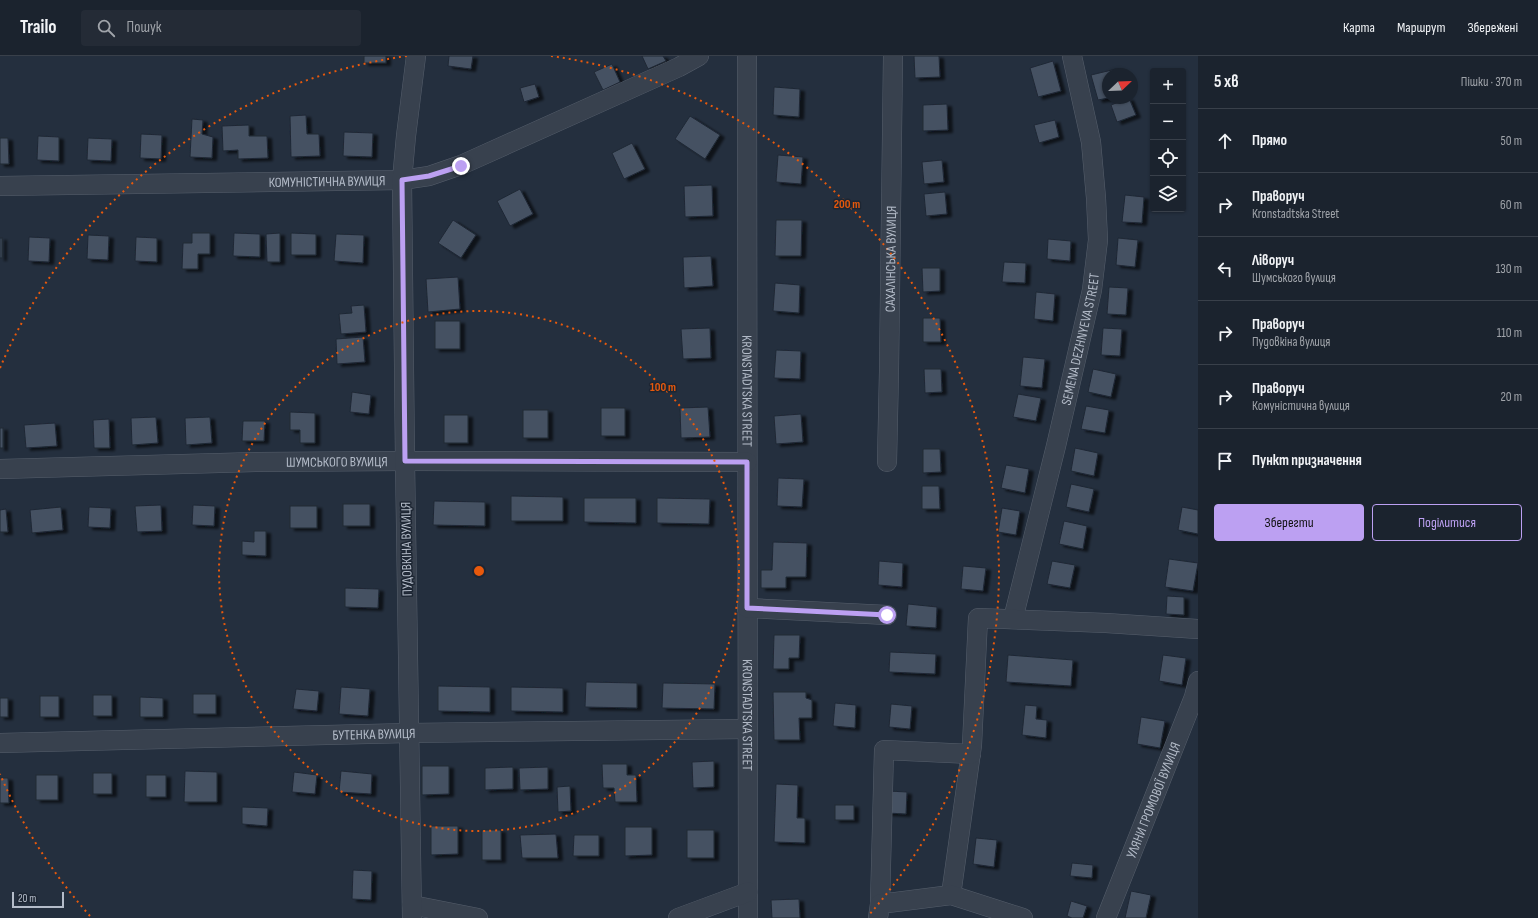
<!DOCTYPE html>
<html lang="uk">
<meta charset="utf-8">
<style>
:root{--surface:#1b232e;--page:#242b36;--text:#f1f3f6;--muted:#a0a4aa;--line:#39404a;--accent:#bca0f2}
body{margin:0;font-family:"Sofia Sans Condensed",sans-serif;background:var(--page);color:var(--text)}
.controls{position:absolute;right:12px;top:12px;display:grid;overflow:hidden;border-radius:4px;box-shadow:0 1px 3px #0004}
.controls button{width:36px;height:36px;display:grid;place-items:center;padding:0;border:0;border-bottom:1px solid var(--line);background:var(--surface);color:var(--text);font:20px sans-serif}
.compass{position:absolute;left:1102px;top:12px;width:36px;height:36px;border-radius:50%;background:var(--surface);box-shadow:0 1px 3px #0004;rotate:67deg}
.scale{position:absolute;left:12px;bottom:10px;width:52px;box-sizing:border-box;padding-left:4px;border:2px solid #b4bcc9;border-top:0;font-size:11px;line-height:14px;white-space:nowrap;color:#b4bcc9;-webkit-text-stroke:3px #1d2633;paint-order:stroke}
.stop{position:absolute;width:12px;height:12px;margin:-9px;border:3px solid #bca0f2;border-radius:50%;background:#fff}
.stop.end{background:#bca0f2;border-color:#fff;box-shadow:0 1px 4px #0008}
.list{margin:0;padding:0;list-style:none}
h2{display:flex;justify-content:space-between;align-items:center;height:52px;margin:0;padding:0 16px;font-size:17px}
h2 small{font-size:13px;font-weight:400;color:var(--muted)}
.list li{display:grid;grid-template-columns:26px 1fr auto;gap:12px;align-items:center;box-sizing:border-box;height:64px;padding:0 16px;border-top:1px solid var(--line)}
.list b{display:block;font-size:15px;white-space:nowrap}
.list p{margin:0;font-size:13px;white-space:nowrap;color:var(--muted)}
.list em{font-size:13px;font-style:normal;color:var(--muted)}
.actions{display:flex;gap:8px;padding:12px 16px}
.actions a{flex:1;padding:9px 0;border:1px solid var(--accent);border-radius:4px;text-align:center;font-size:14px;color:var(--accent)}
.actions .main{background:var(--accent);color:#111}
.icon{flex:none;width:22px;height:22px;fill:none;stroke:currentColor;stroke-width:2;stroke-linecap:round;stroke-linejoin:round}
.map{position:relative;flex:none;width:1198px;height:862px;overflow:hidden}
header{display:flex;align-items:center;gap:24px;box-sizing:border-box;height:56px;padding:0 20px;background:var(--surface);border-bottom:1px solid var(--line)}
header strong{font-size:19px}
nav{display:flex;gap:22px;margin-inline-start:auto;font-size:14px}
.search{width:280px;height:36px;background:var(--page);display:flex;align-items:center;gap:10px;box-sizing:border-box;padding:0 14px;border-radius:4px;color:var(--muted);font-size:15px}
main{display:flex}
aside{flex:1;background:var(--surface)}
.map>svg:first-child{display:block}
</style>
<header>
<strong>Trailo</strong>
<div class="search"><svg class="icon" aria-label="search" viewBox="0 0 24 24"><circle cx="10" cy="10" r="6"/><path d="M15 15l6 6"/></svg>Пошук</div>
<nav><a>Карта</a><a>Маршрут</a><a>Збережені</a></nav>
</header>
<main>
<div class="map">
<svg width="1198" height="862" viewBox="0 0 1198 862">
<defs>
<filter id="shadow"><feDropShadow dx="4.5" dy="2.5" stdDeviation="1" flood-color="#0009"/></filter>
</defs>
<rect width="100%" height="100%" fill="#242f3e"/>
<g fill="#455162" stroke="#1f2835" filter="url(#shadow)">
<rect x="364" y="0" width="22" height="7"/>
<polygon points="449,0 473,0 471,13 448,10"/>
<polygon points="642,0 663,0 666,5 648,13"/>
<polygon points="914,0 939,0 940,21 915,22"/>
<polygon points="1053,5 1061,35 1038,41 1030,12"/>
<polygon points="612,8 620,26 603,34 594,16"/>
<polygon points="1116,13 1117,18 1108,18 1108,42 1098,44 1091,19"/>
<polygon points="535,28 539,41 524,46 520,32"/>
<polygon points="774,31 800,33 799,61 773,59"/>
<polygon points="1129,42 1136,59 1117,66 1111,49"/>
<polygon points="947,48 948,74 923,75 923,49"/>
<polygon points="306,59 307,78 319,78 320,100 291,101 290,60"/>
<polygon points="690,60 720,79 705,103 675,83"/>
<polygon points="192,63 203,64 202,78 213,81 212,102 190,101"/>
<polygon points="1055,64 1059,81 1039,87 1034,69"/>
<polygon points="249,69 249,80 267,80 268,102 238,103 238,94 223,95 222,70"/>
<polygon points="344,76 373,77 372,101 343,100"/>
<polygon points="141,78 162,79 161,103 140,102"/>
<polygon points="38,80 59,81 59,105 37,104"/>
<polygon points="0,82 8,82 9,108 0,108"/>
<polygon points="88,82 112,83 111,105 87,104"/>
<polygon points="632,87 645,113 624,123 612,97"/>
<polygon points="778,99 803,101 801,128 776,126"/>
<polygon points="942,104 944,126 924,128 922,106"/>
<polygon points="712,129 713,160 685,161 684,130"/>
<polygon points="520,133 533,158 510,170 497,145"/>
<polygon points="945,136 947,158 926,160 924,138"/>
<polygon points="1125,139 1144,141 1142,167 1122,166"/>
<polygon points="453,164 476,179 461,202 438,187"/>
<polygon points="776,164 802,164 801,200 775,200"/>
<polygon points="192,177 210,177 210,198 198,198 198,213 182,213 183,187 192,187"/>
<polygon points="234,177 260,178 260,201 233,200"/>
<polygon points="280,177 280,206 267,206 266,178"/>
<polygon points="291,177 316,178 316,199 291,199"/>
<polygon points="336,178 364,179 363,207 334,205"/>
<polygon points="88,179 109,180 108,204 87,203"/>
<polygon points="29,181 50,182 49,206 28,205"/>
<polygon points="136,181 157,182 157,206 135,205"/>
<rect x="0" y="182" width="2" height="20"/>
<polygon points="1118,182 1138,184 1135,211 1116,209"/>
<polygon points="1048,183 1071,185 1070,205 1047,203"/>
<polygon points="711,200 713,230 684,232 683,201"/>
<polygon points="1004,206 1026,207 1025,227 1002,226"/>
<polygon points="922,212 940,212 940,235 923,236"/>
<polygon points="458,221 460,253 428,256 426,223"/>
<polygon points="775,227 800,229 799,257 773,255"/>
<polygon points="1109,231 1128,232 1126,259 1107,258"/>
<polygon points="1036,236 1055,238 1053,265 1034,263"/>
<polygon points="364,249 366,276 341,278 339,258 352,257 351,250"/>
<polygon points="923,262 940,262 941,286 923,286"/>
<rect x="435" y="265" width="25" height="28"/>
<polygon points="710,272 711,302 683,303 681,273"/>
<polygon points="1103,272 1122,273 1120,300 1101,299"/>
<polygon points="363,281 365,306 337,308 336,283"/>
<polygon points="776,294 801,295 800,323 774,322"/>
<polygon points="1023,301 1045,303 1042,332 1020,330"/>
<polygon points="924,313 941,313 942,336 925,337"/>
<polygon points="1093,313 1116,318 1111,341 1088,336"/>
<polygon points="352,336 371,339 369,358 350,356"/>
<polygon points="1018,338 1041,342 1036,365 1013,361"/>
<polygon points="1086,350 1109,354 1105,377 1081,373"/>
<polygon points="708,351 710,381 681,382 680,352"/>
<rect x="601" y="352" width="24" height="28"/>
<rect x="523" y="354" width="25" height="28"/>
<polygon points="290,356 315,357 315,387 300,387 300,374 290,374"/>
<polygon points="801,358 803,386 776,388 774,360"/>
<rect x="444" y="359" width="24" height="28"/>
<polygon points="156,361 158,387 132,389 131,362"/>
<polygon points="210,361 212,387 186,389 185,362"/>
<polygon points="109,363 110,392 94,392 93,364"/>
<polygon points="243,365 265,365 264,385 242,385"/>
<polygon points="55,367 57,390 26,392 24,369"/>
<rect x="0" y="372" width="3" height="20"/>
<polygon points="1075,392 1098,397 1094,420 1071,415"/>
<polygon points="923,393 940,393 941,416 923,417"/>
<polygon points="1006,409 1029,413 1025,437 1001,432"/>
<polygon points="778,422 804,423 802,451 777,450"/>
<polygon points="1071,428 1094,433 1089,456 1066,451"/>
<polygon points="922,430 939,430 940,453 922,453"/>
<polygon points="511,440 563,441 563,465 511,465"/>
<polygon points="584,442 636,442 636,467 584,466"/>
<polygon points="657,442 710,443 709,468 657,467"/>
<polygon points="434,445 485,446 485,470 433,469"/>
<rect x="343" y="448" width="27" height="22"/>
<polygon points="161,449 162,475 137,476 135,450"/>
<polygon points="193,449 215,450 214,470 192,469"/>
<rect x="290" y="450" width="27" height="22"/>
<polygon points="61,451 63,474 32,477 30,454"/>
<polygon points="89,451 111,452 110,472 88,471"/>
<polygon points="1182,451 1198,454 1198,478 1178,474"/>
<polygon points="1002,452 1020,455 1016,479 998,476"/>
<polygon points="6,453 8,476 0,476 0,454"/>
<polygon points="1064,465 1087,470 1083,493 1059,488"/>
<polygon points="254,475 266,475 266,500 242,499 242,485 254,486"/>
<polygon points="773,486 807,487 806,521 786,521 786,532 761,532 761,514 772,514"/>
<polygon points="1169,503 1198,507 1193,535 1165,531"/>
<polygon points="879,505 903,507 902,531 878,529"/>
<polygon points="1052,505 1075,509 1070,532 1047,528"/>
<polygon points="963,510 986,512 983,535 961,533"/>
<polygon points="345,532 379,533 378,552 345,551"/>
<polygon points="1167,540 1184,541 1184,559 1166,558"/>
<polygon points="908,548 937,551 936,572 906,570"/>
<polygon points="774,579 800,579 799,602 789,602 789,613 773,613"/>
<polygon points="890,596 936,598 935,618 889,616"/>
<polygon points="1008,599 1073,604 1071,630 1006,626"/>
<polygon points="1163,599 1186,602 1182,629 1159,625"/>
<polygon points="586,626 637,627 637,652 585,651"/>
<polygon points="663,627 715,628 714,653 662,652"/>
<polygon points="438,630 490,631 490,656 438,655"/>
<polygon points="341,631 370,633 368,660 339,658"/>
<polygon points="511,631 563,632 563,656 511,655"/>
<polygon points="296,633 319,635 317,655 293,653"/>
<polygon points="773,636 806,636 806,642 812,644 812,662 799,662 800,684 774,684"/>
<rect x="193" y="638" width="23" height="20"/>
<rect x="93" y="639" width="19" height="21"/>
<rect x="40" y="640" width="19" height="21"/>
<polygon points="140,641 163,642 163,661 140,661"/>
<rect x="0" y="642" width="8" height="19"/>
<polygon points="835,647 856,649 855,672 833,670"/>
<polygon points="891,648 912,650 910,673 889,671"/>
<polygon points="1025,649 1037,650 1036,663 1047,664 1046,682 1022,679"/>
<polygon points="1141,661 1165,665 1160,692 1137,688"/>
<polygon points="714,705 714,731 693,732 692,706"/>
<polygon points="602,708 627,708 627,719 636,719 637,746 615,746 614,732 603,732"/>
<polygon points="422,710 449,710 449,738 422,739"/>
<polygon points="513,711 513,733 485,734 485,712"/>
<polygon points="548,711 548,733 520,734 519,712"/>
<polygon points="185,715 217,716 217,746 184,746"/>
<polygon points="341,715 372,718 371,738 339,736"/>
<polygon points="294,716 317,719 315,738 292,736"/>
<rect x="93" y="717" width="19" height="21"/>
<rect x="36" y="719" width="22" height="25"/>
<rect x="146" y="719" width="20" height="22"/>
<polygon points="0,722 8,722 9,747 0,747"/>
<polygon points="776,728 798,729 797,762 805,762 805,787 774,786"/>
<polygon points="570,730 571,755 558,756 557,731"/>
<polygon points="888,735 907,736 906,758 887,757"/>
<rect x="835" y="749" width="19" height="15"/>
<polygon points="242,751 268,752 267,770 242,768"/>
<polygon points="431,770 458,770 458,798 431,799"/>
<polygon points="625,771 652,771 652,799 625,800"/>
<rect x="482" y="774" width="19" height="30"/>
<rect x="687" y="774" width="27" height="28"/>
<polygon points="556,778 558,802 522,802 520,779"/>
<polygon points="574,779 599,779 599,800 573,800"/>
<polygon points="976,782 997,784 994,811 973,808"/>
<polygon points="1072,807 1093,809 1092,822 1070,820"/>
<polygon points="353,814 372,815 371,844 352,843"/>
<polygon points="1131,835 1151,839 1146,862 1125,862"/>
<polygon points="799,843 800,862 772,862 771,844"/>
<polygon points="1071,845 1087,850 1083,862 1072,862 1067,860"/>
</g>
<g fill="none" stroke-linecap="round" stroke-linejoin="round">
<g stroke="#565f6c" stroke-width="20">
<g id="minor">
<path id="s1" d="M747,0l1,862"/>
<path id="s2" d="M0,130l402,-6 27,-4 32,-11 218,-98 20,-11"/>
<path id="s3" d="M887,406l2,-91 4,-315"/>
<path id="s4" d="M0,413l258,-7 147,-1 342,1"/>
<polyline points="747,552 887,559"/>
<path id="s5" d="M1013,563l43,-173 36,-156 6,-50 -2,-42 -5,-56 -19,-86"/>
<path id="s6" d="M0,687l409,-10 338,-4"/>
<polyline points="951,839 972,689 978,562 1106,567 1198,573"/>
<polyline points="880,848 884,694 971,698"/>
<polyline points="412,849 478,862"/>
<polyline points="412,862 405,405 402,124 406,80 416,0"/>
<polyline points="678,862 748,836"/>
<polyline points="878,862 880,848 951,839 1023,862"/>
<path id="s7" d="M1106,862l88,-221 4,-16"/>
</g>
</g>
<use href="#minor" stroke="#38414e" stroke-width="19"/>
</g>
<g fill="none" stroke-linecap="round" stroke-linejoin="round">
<polyline stroke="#bca0f2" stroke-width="5" points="461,110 429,120 402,124 405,405 747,406 747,552 887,559"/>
</g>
<g fill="none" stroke="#e8590c" stroke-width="2" stroke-dasharray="2 4">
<circle cx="479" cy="515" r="260"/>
<path d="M90 860A520 520 0 0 1 0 718M0 312A520 520 0 0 1 407 0M551 0A520 520 0 0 1 868 860"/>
</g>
<g text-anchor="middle" stroke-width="3" stroke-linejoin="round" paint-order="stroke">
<g font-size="14" fill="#b4bcc9" stroke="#1d2633">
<text dy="5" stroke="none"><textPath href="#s2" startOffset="327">КОМУНІСТИЧНА ВУЛИЦЯ</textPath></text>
<text dy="5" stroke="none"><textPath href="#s3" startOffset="203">САХАЛІНСЬКА ВУЛИЦЯ</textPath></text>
<text dy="5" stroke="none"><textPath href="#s5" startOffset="288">SEMENA DEZHNYEVA STREET</textPath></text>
<text dy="5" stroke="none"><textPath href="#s1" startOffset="335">KRONSTADTSKA STREET</textPath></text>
<text dy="5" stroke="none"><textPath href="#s4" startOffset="337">ШУМСЬКОГО ВУЛИЦЯ</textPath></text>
<text transform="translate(406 493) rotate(-91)" y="5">ПУДОВКІНА ВУЛИЦЯ</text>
<text dy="5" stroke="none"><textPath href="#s1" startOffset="659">KRONSTADTSKA STREET</textPath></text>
<text dy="5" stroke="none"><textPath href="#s6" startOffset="374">БУТЕНКА ВУЛИЦЯ</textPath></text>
<text dy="5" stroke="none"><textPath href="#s7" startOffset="127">УЛЯНИ ГРОМОВОЇ ВУЛИЦЯ</textPath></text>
</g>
</g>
<circle cx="479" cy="515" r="6" fill="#e8590c" stroke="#1d2633" stroke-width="2"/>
<g font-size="12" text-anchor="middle" font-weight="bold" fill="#e8590c" stroke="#1d2633" stroke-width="3" stroke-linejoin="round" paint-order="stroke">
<text x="847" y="152">200 m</text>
<text x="663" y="335">100 m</text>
</g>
</svg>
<div class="controls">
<button>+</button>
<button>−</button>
<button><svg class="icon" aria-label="locate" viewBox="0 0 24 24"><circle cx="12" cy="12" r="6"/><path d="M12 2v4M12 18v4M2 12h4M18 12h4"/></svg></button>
<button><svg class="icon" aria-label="layers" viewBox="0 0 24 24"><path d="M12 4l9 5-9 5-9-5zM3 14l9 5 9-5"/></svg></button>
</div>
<svg class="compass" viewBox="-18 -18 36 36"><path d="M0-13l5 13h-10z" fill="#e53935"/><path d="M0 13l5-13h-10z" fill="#a0a4aa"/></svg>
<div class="scale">20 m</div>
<div class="stop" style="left:887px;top:559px"></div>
<div class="stop end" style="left:461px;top:110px"></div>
</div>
<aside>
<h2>5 хв<small>Пішки · 370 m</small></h2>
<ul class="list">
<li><svg class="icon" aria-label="ahead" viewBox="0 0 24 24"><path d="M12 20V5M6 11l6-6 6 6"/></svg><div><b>Прямо</b></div><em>50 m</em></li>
<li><svg class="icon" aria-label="right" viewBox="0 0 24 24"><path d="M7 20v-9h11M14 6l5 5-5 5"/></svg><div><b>Праворуч</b><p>Kronstadtska Street</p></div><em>60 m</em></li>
<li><svg class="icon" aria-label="left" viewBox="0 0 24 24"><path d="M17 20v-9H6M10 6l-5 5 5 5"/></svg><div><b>Ліворуч</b><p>Шумського вулиця</p></div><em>130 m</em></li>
<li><svg class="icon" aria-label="right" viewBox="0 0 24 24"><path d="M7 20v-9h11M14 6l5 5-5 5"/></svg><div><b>Праворуч</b><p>Пудовкіна вулиця</p></div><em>110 m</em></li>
<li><svg class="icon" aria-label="right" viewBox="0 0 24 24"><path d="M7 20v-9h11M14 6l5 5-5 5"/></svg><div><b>Праворуч</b><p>Комуністична вулиця</p></div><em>20 m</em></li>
<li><svg class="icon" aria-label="arrive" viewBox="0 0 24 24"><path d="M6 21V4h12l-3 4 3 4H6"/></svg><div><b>Пункт призначення</b></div></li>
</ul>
<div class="actions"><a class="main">Зберегти</a><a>Поділитися</a></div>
</aside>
</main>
